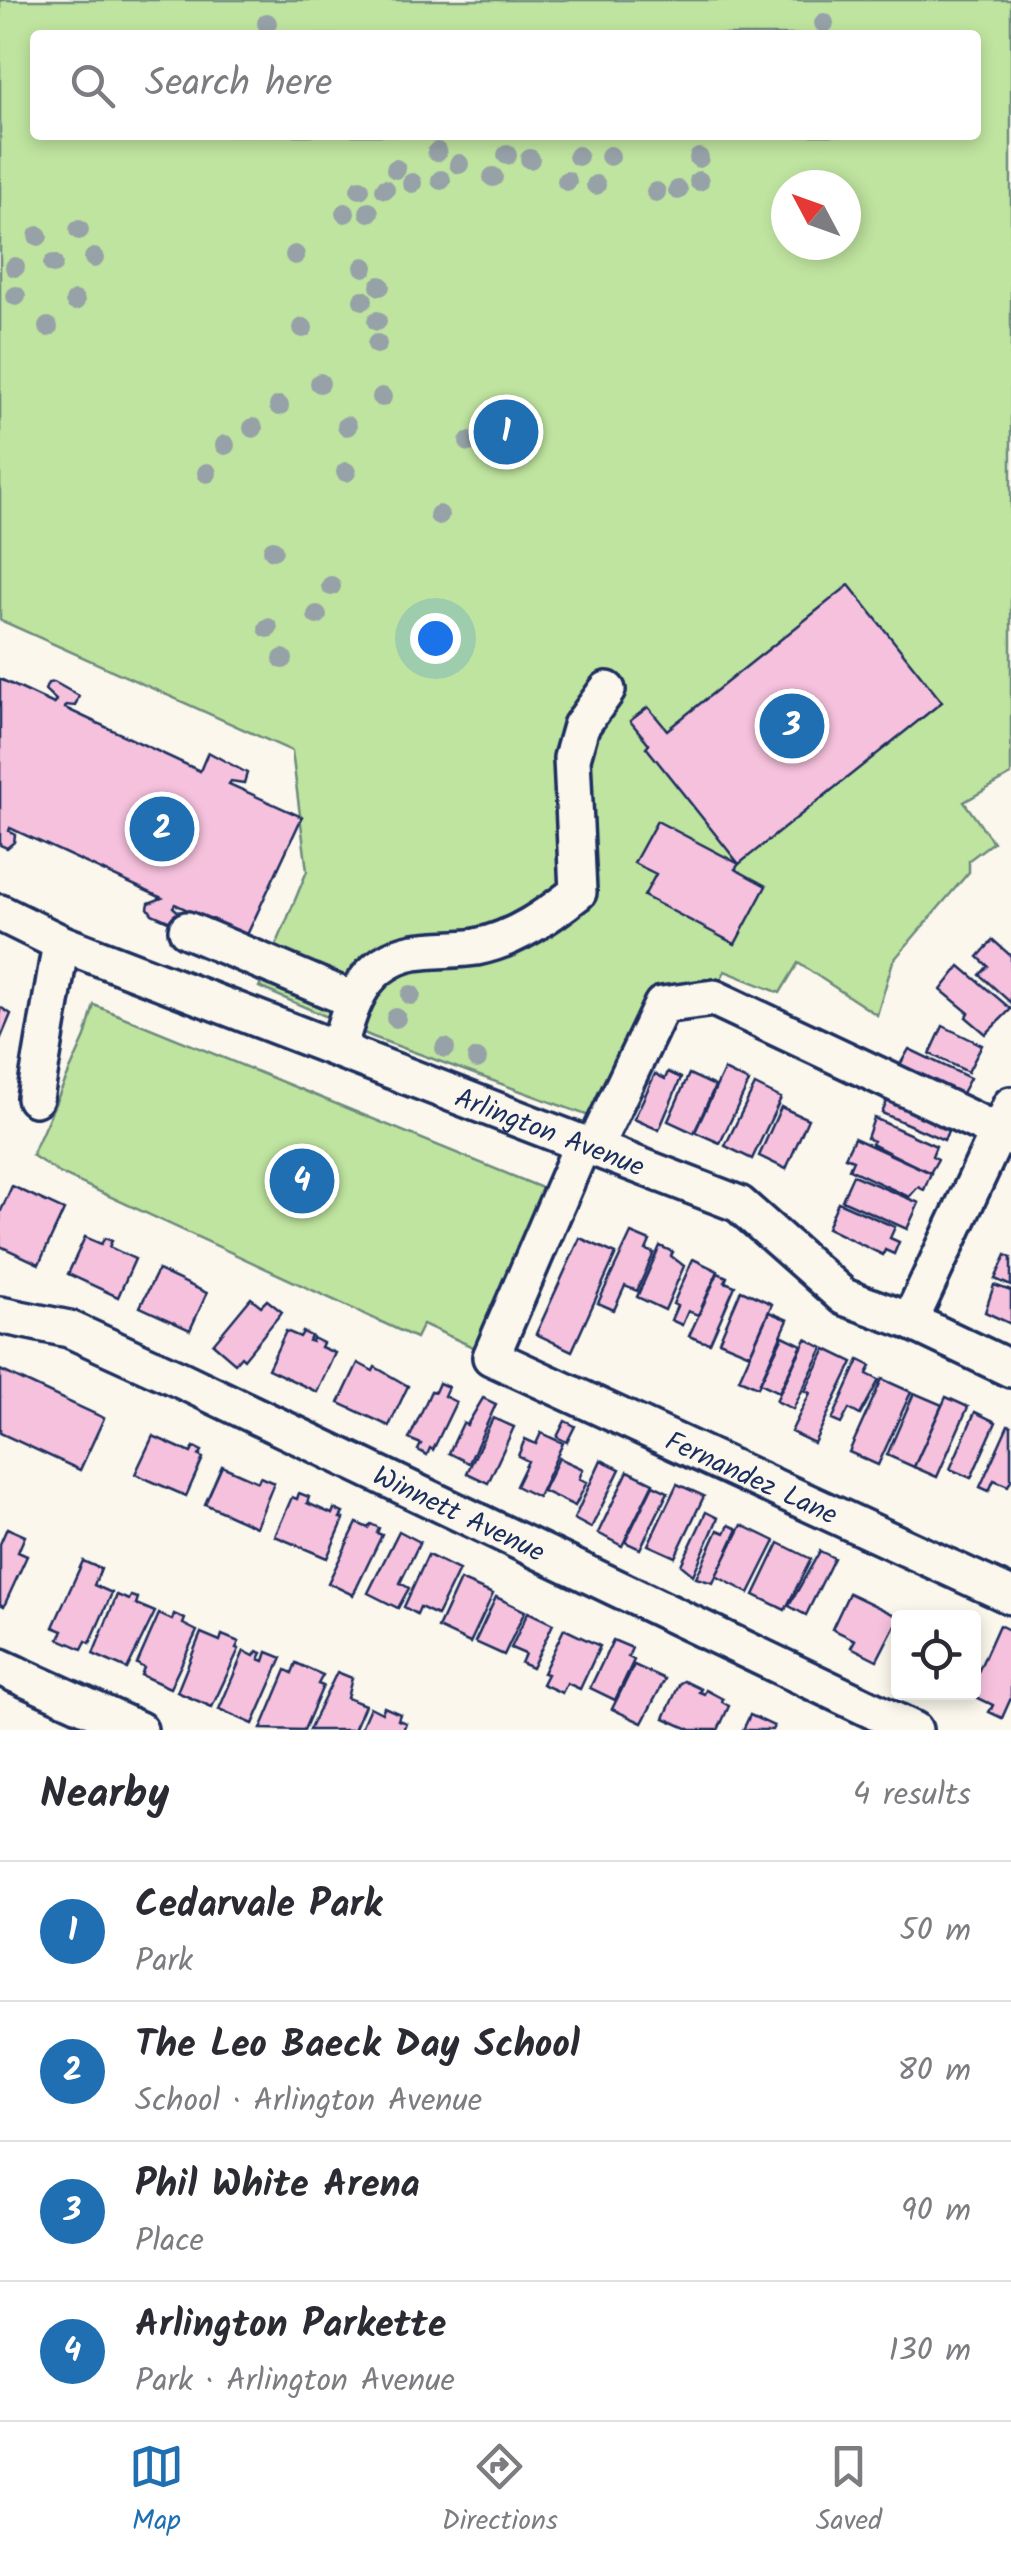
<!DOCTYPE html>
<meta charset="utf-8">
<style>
:root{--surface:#fff;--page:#f2f2f3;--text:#2b2b33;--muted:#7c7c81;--line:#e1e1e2;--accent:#1f6fb2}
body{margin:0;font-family:Kalam,sans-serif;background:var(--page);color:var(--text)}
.controls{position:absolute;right:30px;bottom:30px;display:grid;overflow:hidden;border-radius:10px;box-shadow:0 5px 15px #0003}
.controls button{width:90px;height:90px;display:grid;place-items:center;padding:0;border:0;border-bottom:2px solid var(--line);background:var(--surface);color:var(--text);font:50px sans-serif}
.compass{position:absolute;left:771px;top:170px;width:90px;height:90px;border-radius:50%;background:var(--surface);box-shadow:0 5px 15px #0003;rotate:311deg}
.you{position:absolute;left:435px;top:638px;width:35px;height:35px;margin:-25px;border:8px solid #fff;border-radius:50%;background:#1a73e8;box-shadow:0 0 0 15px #1a73e833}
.badge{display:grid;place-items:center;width:65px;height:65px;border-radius:50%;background:var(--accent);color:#fff;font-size:32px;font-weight:700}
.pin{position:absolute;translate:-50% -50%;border:5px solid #fff;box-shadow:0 2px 10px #0006}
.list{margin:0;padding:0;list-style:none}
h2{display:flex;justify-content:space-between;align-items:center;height:130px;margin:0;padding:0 40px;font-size:42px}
h2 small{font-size:32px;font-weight:400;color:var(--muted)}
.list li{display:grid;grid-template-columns:65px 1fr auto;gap:30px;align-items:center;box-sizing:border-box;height:140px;padding:0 40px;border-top:2px solid var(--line)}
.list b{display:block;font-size:38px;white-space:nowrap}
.list p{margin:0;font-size:32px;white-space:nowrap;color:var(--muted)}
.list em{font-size:32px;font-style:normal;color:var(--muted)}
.icon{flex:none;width:55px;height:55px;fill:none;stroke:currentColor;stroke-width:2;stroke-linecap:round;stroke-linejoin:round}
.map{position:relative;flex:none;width:1011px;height:1730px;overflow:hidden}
.search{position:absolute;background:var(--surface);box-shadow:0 5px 15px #0003;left:30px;right:30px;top:30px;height:110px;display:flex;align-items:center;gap:25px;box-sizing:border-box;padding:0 35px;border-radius:10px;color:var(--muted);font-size:38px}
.sheet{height:690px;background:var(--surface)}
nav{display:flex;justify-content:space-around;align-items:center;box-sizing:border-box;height:140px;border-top:2px solid var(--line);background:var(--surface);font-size:28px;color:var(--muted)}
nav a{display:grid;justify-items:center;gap:5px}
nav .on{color:var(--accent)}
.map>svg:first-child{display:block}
</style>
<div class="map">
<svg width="1011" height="1730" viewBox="0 0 1011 1730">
<rect width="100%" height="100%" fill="#fbf7ec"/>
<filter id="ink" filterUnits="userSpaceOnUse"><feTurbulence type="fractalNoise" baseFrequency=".01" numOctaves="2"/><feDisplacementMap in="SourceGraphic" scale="20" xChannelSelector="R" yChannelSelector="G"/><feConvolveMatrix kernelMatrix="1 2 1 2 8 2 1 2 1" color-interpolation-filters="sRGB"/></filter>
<g filter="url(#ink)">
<g fill="#bfe49f" stroke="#6d8a7e" stroke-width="2.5" fill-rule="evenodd">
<path d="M0,0h1011v775l-47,27 29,40 -24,18v12l-76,89 -16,54 -79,-52 -18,30 -55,-22 -9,17 -63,12 -56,119 -224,-82 -114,-50 48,-116 -15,-120 -292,-131zM35,35h941v100h-941zM786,185h60v60h-60z"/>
<polygon points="94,1005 547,1190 475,1348 423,1324 416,1338 59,1173 32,1155 85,1037"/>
</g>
<g fill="#f6c1dd" stroke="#1b2f5e" stroke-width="2.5">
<polygon points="849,585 942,702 739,864 646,747 649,744 630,721 648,707 667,730"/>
<polygon points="0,679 54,704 56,700 45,690 48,683 54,682 79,696 75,706 66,705 65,708 200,771 208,752 247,773 244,783 231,781 229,784 302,817 246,937 175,904 173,907 184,917 175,924 152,914 148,908 149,903 162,898 10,828 9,831 15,835 14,842 7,848 0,845"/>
<polygon points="657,821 739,864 735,869 766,886 735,944 644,896 656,874 634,863"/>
<polygon points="993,940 1011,956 1011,1003 980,975 988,966 978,957"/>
<polygon points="960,966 1011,1009 986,1034 966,1017 969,1013 941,990"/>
<polygon points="0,1007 11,1014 0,1040"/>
<polygon points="943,1026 982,1045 968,1072 930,1054"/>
<polygon points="909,1049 970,1078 954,1108 898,1068"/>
<polygon points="724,1070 749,1082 720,1143 695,1132"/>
<polygon points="668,1072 681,1078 659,1130 634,1119 655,1074 665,1079"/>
<polygon points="689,1074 715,1086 694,1133 668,1121"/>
<polygon points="755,1085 781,1098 752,1159 725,1146"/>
<polygon points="890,1094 946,1118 942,1128 948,1131 944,1140 882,1113"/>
<polygon points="781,1107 808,1119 786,1169 759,1156"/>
<polygon points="874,1118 936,1146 932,1156 938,1159 930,1173 872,1144 873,1141 867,1138"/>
<polygon points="854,1138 931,1173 924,1190 918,1187 909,1197 849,1169 853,1160 845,1157"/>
<polygon points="853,1175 919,1203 907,1229 842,1200"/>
<polygon points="12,1186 64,1210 39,1264 0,1246 0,1213"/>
<polygon points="838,1202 895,1227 890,1238 899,1242 894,1254 885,1250 883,1255 827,1228"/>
<polygon points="631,1233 650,1241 646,1250 654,1253 637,1291 625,1286 614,1310 598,1303"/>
<polygon points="85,1237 101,1244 105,1238 112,1241 109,1247 135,1259 118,1297 68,1274"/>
<polygon points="580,1238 616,1254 572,1351 536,1334"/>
<polygon points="660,1246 673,1252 671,1256 684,1266 665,1310 637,1297"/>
<polygon points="1006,1255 1011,1258 1011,1286 995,1279"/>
<polygon points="693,1259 718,1271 698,1315 688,1311 682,1325 671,1320 677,1306 673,1304"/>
<polygon points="158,1270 207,1293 190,1330 140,1307"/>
<polygon points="718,1273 727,1277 725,1282 735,1286 710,1343 701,1341 689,1336"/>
<polygon points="994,1285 1011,1291 1011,1324 985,1312"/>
<polygon points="741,1290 772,1304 750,1354 719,1341"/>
<polygon points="251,1298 261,1306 267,1300 282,1312 244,1359 241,1356 235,1363 213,1344"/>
<polygon points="769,1312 788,1320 758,1387 739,1379"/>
<polygon points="286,1331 300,1337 303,1332 311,1336 309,1341 312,1342 313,1338 323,1343 321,1347 335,1353 317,1392 268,1369"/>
<polygon points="783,1336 802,1345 779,1392 760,1383"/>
<polygon points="806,1339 823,1348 793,1409 776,1401"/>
<polygon points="826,1349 853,1362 814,1443 791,1432 810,1393 805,1391"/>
<polygon points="859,1360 871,1366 867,1374 879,1380 860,1415 849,1409 841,1424 832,1420"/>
<polygon points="358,1363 373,1371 375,1367 408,1386 389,1426 339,1403"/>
<polygon points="0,1370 104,1418 80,1470 0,1433"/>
<polygon points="882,1379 911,1392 878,1465 849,1452"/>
<polygon points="439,1383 448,1387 444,1396 456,1402 433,1450 430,1448 427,1455 418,1450 421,1444 409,1439 431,1391 435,1392"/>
<polygon points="914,1393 942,1405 914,1467 887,1455"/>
<polygon points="946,1397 968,1407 937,1477 914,1467"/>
<polygon points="483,1398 496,1404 469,1463 449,1453 463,1423 467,1425"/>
<polygon points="975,1412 996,1422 971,1478 950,1469"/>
<polygon points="493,1418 514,1427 488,1483 467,1473"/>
<polygon points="565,1421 575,1426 567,1442 557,1437"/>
<polygon points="1008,1425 1011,1426 1011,1480 1008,1486 994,1480 989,1491 980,1487"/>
<polygon points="541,1433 563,1443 538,1497 516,1486 528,1461 518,1456 525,1439 536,1444"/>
<polygon points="153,1436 191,1453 194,1447 202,1451 199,1456 203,1458 186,1496 135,1474"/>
<polygon points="559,1458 583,1469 579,1479 587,1482 575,1506 543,1491"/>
<polygon points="601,1460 620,1469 591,1528 574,1519"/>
<polygon points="222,1466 258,1482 260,1477 274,1483 256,1527 205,1504"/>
<polygon points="628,1471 653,1483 622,1546 598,1533"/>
<polygon points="677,1484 704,1496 675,1557 648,1545"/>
<polygon points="653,1485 668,1492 640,1549 625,1542"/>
<polygon points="299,1493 309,1497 307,1503 332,1514 334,1509 343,1513 340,1518 344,1519 327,1558 275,1536 292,1497 297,1499"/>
<polygon points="706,1512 718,1518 693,1575 681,1565"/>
<polygon points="357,1523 368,1528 371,1524 379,1528 377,1533 382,1535 353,1595 328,1583"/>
<polygon points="729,1525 738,1529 713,1583 696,1578 718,1530 725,1533"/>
<polygon points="742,1525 775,1541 749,1593 716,1576"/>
<polygon points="7,1528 25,1536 18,1552 27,1556 4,1606 0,1604 0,1544"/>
<polygon points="399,1531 420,1542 400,1583 409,1588 398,1608 368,1593"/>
<polygon points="779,1543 811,1559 785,1610 754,1595"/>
<polygon points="820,1551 834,1558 806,1615 789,1606"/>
<polygon points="428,1555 459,1570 437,1615 420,1607 417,1614 404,1607"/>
<polygon points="83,1561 101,1569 94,1585 112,1593 90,1643 86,1641 82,1649 59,1639 63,1631 53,1627"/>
<polygon points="460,1580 493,1594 470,1643 438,1628"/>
<polygon points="849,1593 899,1617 877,1660 851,1647 855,1640 832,1629"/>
<polygon points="117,1595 129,1600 131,1596 138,1598 136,1604 155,1612 127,1669 93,1654"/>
<polygon points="496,1597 525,1611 504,1655 475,1642"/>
<polygon points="528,1612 553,1624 532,1668 521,1663 525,1654 511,1648"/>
<polygon points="159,1614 172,1620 174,1614 185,1619 183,1624 197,1631 170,1688 141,1675 144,1668 137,1664"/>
<polygon points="999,1625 1011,1631 1011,1698 1002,1718 989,1712 993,1705 968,1693 974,1692 974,1681"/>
<polygon points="564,1629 600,1646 580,1689 567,1683 562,1693 542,1684 547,1674 543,1673"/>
<polygon points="201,1633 220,1641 222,1635 239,1642 236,1648 239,1649 212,1707 177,1692"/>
<polygon points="613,1640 632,1648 628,1657 634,1660 615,1700 590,1688"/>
<polygon points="244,1651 254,1656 257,1651 262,1653 259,1659 264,1661 267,1652 282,1658 253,1724 219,1709"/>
<polygon points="296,1663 323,1675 318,1684 323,1686 304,1730 261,1729 286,1670 292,1673"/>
<polygon points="634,1665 665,1679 642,1723 612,1709"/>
<polygon points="337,1672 352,1678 347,1698 365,1705 354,1730 309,1730"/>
<polygon points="684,1681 701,1689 699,1692 704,1694 706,1690 723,1699 722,1702 729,1706 718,1730 691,1730 664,1718 680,1683"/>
<polygon points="370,1707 382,1713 384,1707 400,1714 398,1720 406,1723 403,1730 360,1730"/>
<polygon points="750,1715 774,1726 772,1730 743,1730"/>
</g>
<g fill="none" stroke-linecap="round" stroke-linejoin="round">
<g stroke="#1b2f5e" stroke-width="42">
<g id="minor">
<path id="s1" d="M0,913l61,30 678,261 105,93 66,24 101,48"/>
<polyline points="187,930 353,1000"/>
<path d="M338,1049c13,-44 24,-87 76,-97 21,-3 42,-2 62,-5 38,-7 73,-32 102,-55l-6,-134 9,-32 26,-36"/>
<polyline points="35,1098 61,943"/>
<path id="s2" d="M583,1143l-92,214 520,239"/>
<polyline points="594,1148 662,1005 714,998 1011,1138"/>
<path id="s3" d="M0,1315l69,14 110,50 735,351"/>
<polyline points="910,1321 1011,1105"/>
<polyline points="0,1667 139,1730"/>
</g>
</g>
<use href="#minor" stroke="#fbf7ec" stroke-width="35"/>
</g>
<g fill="#96a2a7">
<circle cx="267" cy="23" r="10"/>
<circle cx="824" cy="23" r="10"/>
<circle cx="437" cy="152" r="10"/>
<circle cx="507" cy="155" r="10"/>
<circle cx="578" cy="156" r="10"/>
<circle cx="610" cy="156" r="10"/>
<circle cx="699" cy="158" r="10"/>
<circle cx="530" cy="159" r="10"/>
<circle cx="459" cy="164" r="10"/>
<circle cx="396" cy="169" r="10"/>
<circle cx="493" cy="177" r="10"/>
<circle cx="441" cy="180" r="10"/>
<circle cx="567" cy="181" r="10"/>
<circle cx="699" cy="181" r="10"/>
<circle cx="412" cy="183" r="10"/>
<circle cx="596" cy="185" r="10"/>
<circle cx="360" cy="189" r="10"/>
<circle cx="385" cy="189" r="10"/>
<circle cx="678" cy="190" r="10"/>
<circle cx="656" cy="192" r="10"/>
<circle cx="369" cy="212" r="10"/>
<circle cx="345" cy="213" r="10"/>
<circle cx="79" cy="230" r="10"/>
<circle cx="38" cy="236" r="10"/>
<circle cx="295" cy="255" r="10"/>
<circle cx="94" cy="258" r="10"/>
<circle cx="53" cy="264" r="10"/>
<circle cx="15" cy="267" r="10"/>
<circle cx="364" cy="267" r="10"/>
<circle cx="380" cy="286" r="10"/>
<circle cx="16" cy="296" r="10"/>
<circle cx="363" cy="300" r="10"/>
<circle cx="75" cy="301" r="10"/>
<circle cx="377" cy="321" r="10"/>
<circle cx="48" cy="327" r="10"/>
<circle cx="303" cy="328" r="10"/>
<circle cx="377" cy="344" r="10"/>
<circle cx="320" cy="383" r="10"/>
<circle cx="382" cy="397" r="10"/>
<circle cx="279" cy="406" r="10"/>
<circle cx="347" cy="426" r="10"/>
<circle cx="253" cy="428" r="10"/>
<circle cx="469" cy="442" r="10"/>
<circle cx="225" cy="445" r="10"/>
<circle cx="346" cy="472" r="10"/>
<circle cx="207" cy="473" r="10"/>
<circle cx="439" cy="515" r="10"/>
<circle cx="273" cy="550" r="10"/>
<circle cx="331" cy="586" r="10"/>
<circle cx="317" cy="615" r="10"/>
<circle cx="268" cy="628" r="10"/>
<circle cx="283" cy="659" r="10"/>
<circle cx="411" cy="995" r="10"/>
<circle cx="396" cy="1018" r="10"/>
<circle cx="445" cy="1048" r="10"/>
<circle cx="477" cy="1059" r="10"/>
</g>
</g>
<g text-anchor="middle" stroke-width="8" stroke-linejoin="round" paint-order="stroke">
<g font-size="28" fill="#1b2f5e" stroke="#fbf7ec">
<text dy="10" stroke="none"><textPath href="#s1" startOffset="592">Arlington Avenue</textPath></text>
<text dy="10" stroke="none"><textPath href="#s2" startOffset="520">Fernandez Lane</textPath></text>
<text dy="10" stroke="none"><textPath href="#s3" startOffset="502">Winnett Avenue</textPath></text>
</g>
</g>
</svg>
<div class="controls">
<button><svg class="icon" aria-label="locate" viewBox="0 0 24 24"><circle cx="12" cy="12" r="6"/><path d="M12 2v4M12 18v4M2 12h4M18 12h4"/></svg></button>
</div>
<svg class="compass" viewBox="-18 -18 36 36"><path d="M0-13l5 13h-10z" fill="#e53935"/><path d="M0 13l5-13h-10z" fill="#7c7c81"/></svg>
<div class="you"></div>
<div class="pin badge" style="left:506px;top:432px">1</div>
<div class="pin badge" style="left:162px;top:829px">2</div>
<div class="pin badge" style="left:792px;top:726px">3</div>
<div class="pin badge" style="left:302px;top:1181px">4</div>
<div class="search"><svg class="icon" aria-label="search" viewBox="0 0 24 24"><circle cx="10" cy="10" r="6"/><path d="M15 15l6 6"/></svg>Search here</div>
</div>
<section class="sheet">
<h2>Nearby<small>4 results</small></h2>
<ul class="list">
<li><span class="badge">1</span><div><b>Cedarvale Park</b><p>Park</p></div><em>50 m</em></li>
<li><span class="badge">2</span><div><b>The Leo Baeck Day School</b><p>School · Arlington Avenue</p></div><em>80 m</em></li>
<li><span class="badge">3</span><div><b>Phil White Arena</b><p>Place</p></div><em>90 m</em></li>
<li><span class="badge">4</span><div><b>Arlington Parkette</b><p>Park · Arlington Avenue</p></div><em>130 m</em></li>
</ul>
</section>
<nav>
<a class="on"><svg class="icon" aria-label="map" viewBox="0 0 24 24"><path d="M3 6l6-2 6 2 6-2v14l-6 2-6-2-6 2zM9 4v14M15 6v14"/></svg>Map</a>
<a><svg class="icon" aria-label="directions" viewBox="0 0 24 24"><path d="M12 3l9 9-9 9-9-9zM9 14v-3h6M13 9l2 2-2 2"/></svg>Directions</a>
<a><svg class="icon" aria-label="saved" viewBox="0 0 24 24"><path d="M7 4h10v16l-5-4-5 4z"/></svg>Saved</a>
</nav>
